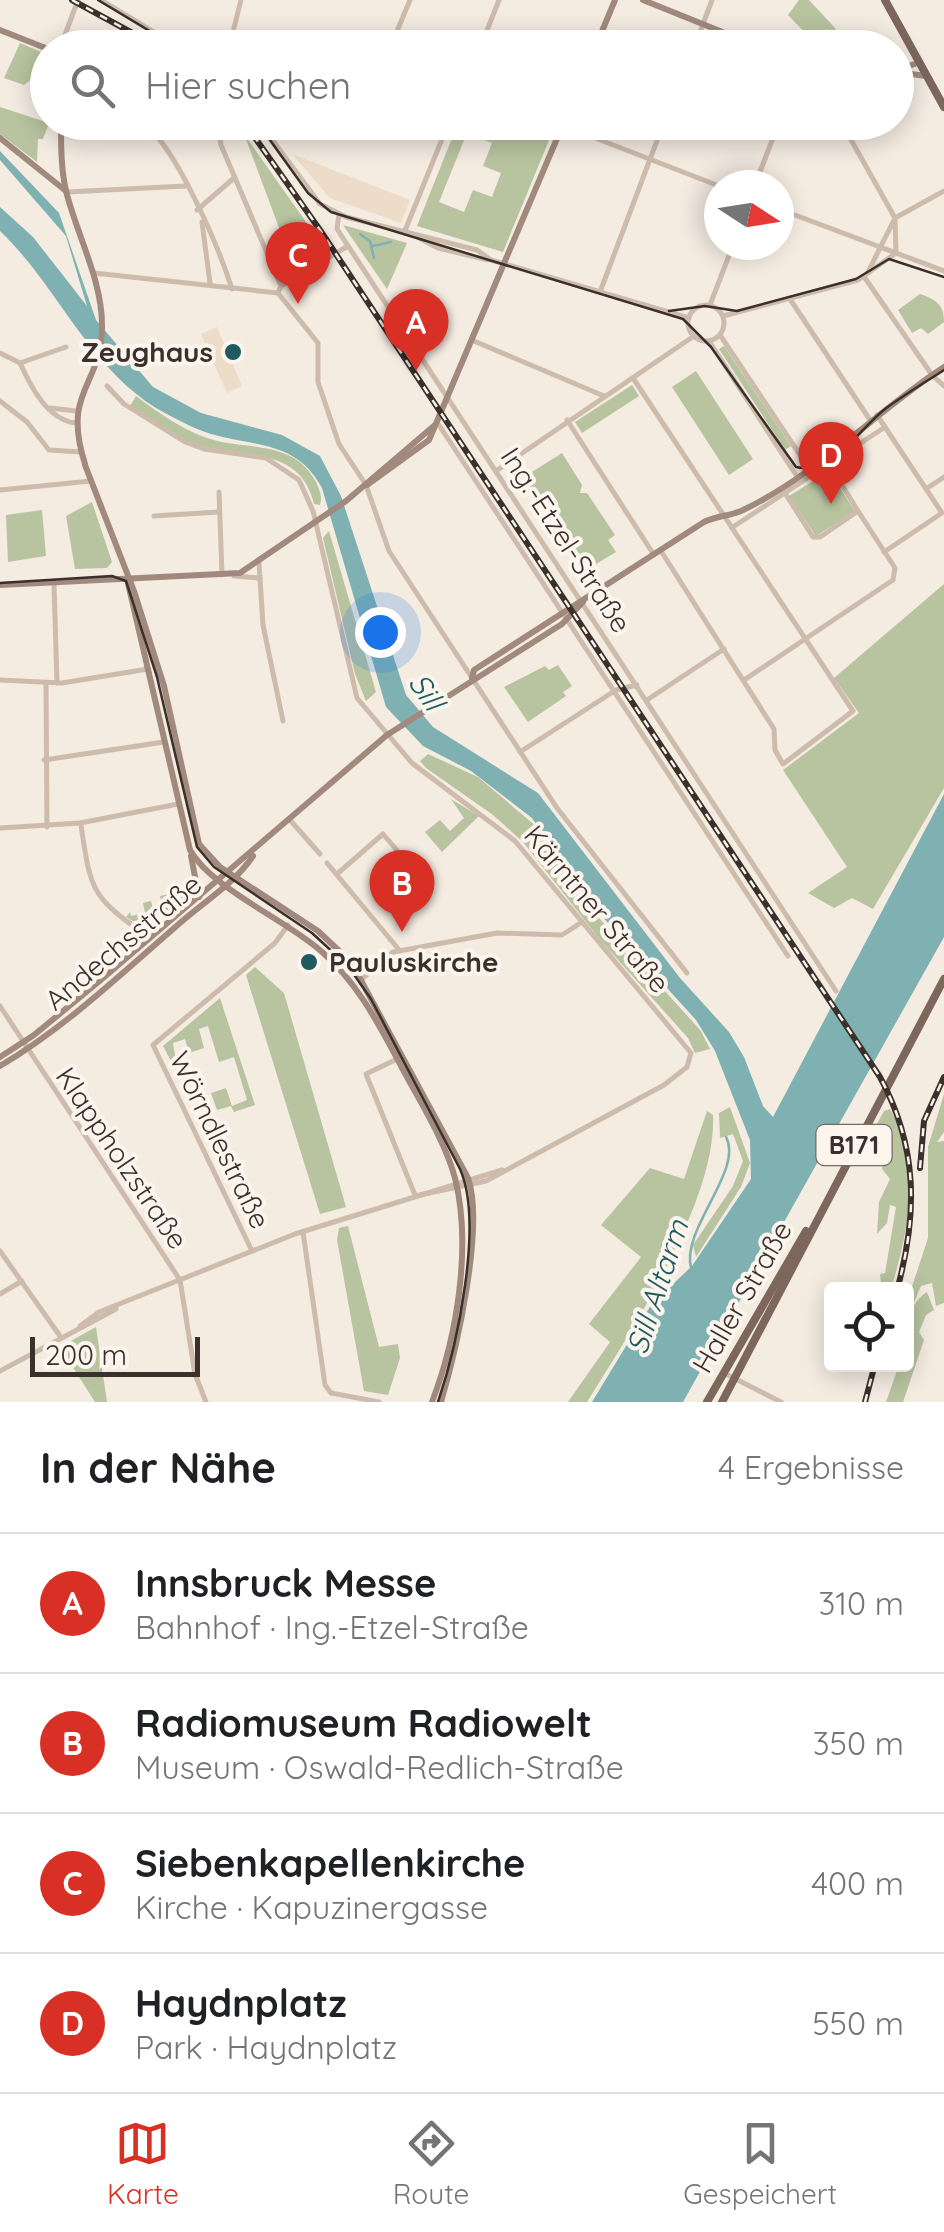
<!DOCTYPE html>
<html lang="de">
<meta charset="utf-8">
<style>
:root{--surface:#fff;--page:#f6f6f6;--text:#202124;--muted:#757577;--line:#e0e0e0;--accent:#d93025}
body{margin:0;font-family:Quicksand,sans-serif;background:var(--page);color:var(--text)}
.controls{position:absolute;right:30px;bottom:30px;display:grid;overflow:hidden;border-radius:10px;box-shadow:0 5px 25px #0003}
.controls button{width:90px;height:90px;display:grid;place-items:center;padding:0;border:0;border-bottom:2px solid var(--line);background:var(--surface);color:var(--text);font:50px sans-serif}
.compass{position:absolute;left:704px;top:170px;width:90px;height:90px;border-radius:50%;background:var(--surface);box-shadow:0 5px 25px #0003;rotate:102deg}
.scale{position:absolute;left:30px;bottom:25px;width:170px;box-sizing:border-box;padding-left:10px;border:5px solid #3b302b;border-top:0;font-size:28px;line-height:35px;white-space:nowrap;color:#3b302b;-webkit-text-stroke:8px #fbf5ee;paint-order:stroke}
.you{position:absolute;left:380px;top:632px;width:35px;height:35px;margin:-25px;border:8px solid #fff;border-radius:50%;background:#1a73e8;box-shadow:0 0 0 15px #1a73e833}
.badge{display:grid;place-items:center;width:65px;height:65px;border-radius:50%;background:var(--accent);color:#fff;font-size:32px;font-weight:700}
.pin{position:absolute;translate:-50% -82px;filter:drop-shadow(0 2px 5px #0008)}
.pin::after{content:'';position:absolute;top:52px;width:35px;height:30px;background:inherit;clip-path:polygon(0 0,100% 0,50% 100%)}
.list{margin:0;padding:0;list-style:none}
h2{display:flex;justify-content:space-between;align-items:center;height:130px;margin:0;padding:0 40px;font-size:42px}
h2 small{font-size:32px;font-weight:400;color:var(--muted)}
.list li{display:grid;grid-template-columns:65px 1fr auto;gap:30px;align-items:center;box-sizing:border-box;height:140px;padding:0 40px;border-top:2px solid var(--line)}
.list b{display:block;font-size:38px;white-space:nowrap}
.list p{margin:0;font-size:32px;white-space:nowrap;color:var(--muted)}
.list em{font-size:32px;font-style:normal;color:var(--muted)}
.icon{flex:none;width:55px;height:55px;fill:none;stroke:currentColor;stroke-width:2;stroke-linecap:round;stroke-linejoin:round}
.map{position:relative;flex:none;width:944px;height:1402px;overflow:hidden}
.search{position:absolute;background:var(--surface);box-shadow:0 5px 25px #0003;left:30px;right:30px;top:30px;height:110px;display:flex;align-items:center;gap:25px;box-sizing:border-box;padding:0 35px;border-radius:55px;color:var(--muted);font-size:38px}
.sheet{height:690px;background:var(--surface)}
nav{display:flex;justify-content:space-around;align-items:center;box-sizing:border-box;height:140px;border-top:2px solid var(--line);background:var(--surface);font-size:28px;color:var(--muted)}
nav a{display:grid;justify-items:center;gap:5px}
nav .on{color:var(--accent)}
.map>svg:first-child{display:block}
</style>
<div class="map">
<svg width="944" height="1402" viewBox="0 0 944 1402">
<rect width="100%" height="100%" fill="#f4ebe1"/>
<g fill="#b8c4a0" fill-rule="evenodd">
<polygon points="799,0 809,0 836,29 832,33 827,29 814,42 788,15"/>
<polygon points="20,43 46,54 33,78 24,85 4,78"/>
<polygon points="0,107 49,123 43,139 38,139 37,162 0,134"/>
<path d="M458,123h66l28,10 -49,119 -86,-26zM467,133l25,10 -9,23 18,7 -9,24 -19,-7 -9,22 -25,-10z"/>
<polygon points="244,134 311,229 284,241"/>
<polygon points="343,225 407,243 387,289"/>
<path d="M920,294c17,6 24,11 24,28l-16,12 -7,-6 -9,5 -14,-23z"/>
<polygon points="724,346 791,446 785,450 719,349"/>
<polygon points="696,371 753,459 729,475 672,387"/>
<polygon points="632,385 639,396 582,433 575,422"/>
<path d="M136,396c20,15 44,32 68,41 40,15 90,0 113,47 4,9 5,14 3,21l-6,-1c-15,-63 -80,-43 -124,-62 -21,-8 -41,-24 -60,-36z"/>
<polygon points="562,453 582,485 580,493 587,493 615,535 608,540 616,552 596,564 589,555 579,561 524,477"/>
<polygon points="829,471 855,511 816,536 789,496"/>
<polygon points="92,502 112,562 107,568 75,569 66,516"/>
<polygon points="42,510 46,556 8,562 6,515"/>
<polygon points="329,531 376,692 366,701 355,674 323,538"/>
<polygon points="944,584 944,788 873,909 852,898 834,908 808,893 847,867 783,770 859,713 834,678"/>
<polygon points="545,666 549,670 558,665 572,686 563,692 566,696 528,722 504,687"/>
<polygon points="428,754 478,777 537,827 581,898 701,1031 710,1049 695,1053 688,1038 601,941 523,842 493,815 426,768 420,761"/>
<polygon points="451,799 479,816 442,852 425,832 440,820 450,831 464,818"/>
<polygon points="187,883 189,894 145,928 126,917 130,912 131,916 145,913 143,903 151,901 154,912 163,910 160,896 183,891 182,884"/>
<polygon points="255,967 284,993 346,1207 320,1214 246,975"/>
<polygon points="220,998 255,1105 234,1112 231,1106 217,1110 211,1093 226,1088 232,1106 247,1100 234,1057 219,1062 208,1026 199,1029 204,1048 189,1053 185,1039 173,1043 178,1074 163,1046"/>
<polygon points="944,1094 944,1132 937,1142 944,1141 944,1303 936,1306 932,1283 921,1286 907,1319 907,1302 928,1238 928,1147"/>
<polygon points="730,1107 750,1163 741,1187 696,1257 693,1245 733,1186 743,1161 733,1134 720,1138 719,1113"/>
<path d="M890,1109c33,52 18,125 1,180l-9,1 -2,-16 5,-1 11,-66 -6,-2 -3,18 -10,11 2,-32 11,-23 -8,-10 5,-29 -14,-9 11,-20z"/>
<path d="M707,1111l6,4c4,85 -81,215 -126,287h-19l42,-60 -21,-18 52,-67 -40,-32 49,-57 34,11z"/>
<polygon points="348,1226 379,1347 398,1344 400,1358 388,1395 364,1391 337,1240 339,1228"/>
<path d="M927,1292l7,18 -8,5 -7,17 5,8 -21,62h-17l13,-37 7,-1c0,-24 -2,-58 21,-72z"/>
<polygon points="96,1327 107,1402 95,1402 60,1347"/>
</g>
<g fill="#ecdcc8">
<polygon points="292,154 410,200 401,223 330,198"/>
<polygon points="217,327 242,386 227,393 201,334"/>
</g>
<path fill="#7fb0b2" d="M0,151l59,62 37,107 57,67 48,26 81,22 38,21 21,40 65,199 27,32 105,66 142,185 49,54 15,25 19,49 10,11 171,-323v143l-261,465h-91l59,-97 41,-39 59,-87 -1,-39 -35,-89 -19,-31 -106,-117 -58,-85 -61,-47 -48,-25 -37,-39 -64,-219c-25,-47 -65,-41 -111,-54 -17,-5 -39,-17 -55,-26 -69,-43 -99,-123 -156,-177v-24l33,30 54,69 -21,-70 -66,-76z"/>
<g fill="none" stroke-linecap="round" stroke-linejoin="round">
<g stroke="#7fb0b2" stroke-width="2.5">
<polyline points="360,234 370,241 374,258"/>
<polyline points="373,246 391,242"/>
<path d="M691,1268c-10,-39 53,-98 35,-131"/>
</g>
<g stroke="#cdbbac" stroke-width="5">
<polyline points="101,0 180,48"/>
<polyline points="348,43 359,48"/>
<polyline points="60,48 78,0"/>
<polyline points="229,48 241,0"/>
<polyline points="390,48 410,0"/>
<polyline points="480,48 499,0"/>
<polyline points="694,48 712,0"/>
<path d="M141,122c34,20 79,129 91,167"/>
<polyline points="217,122 221,145 281,286 278,293 318,343 318,382 339,444 366,485 389,551 557,808 687,973"/>
<polyline points="259,122 320,204 346,217 477,250 491,260 689,318"/>
<polyline points="554,122 719,186"/>
<polyline points="841,122 895,218 896,253"/>
<polyline points="755,185 779,122"/>
<polyline points="67,192 186,186"/>
<polyline points="779,209 944,271"/>
<polyline points="197,210 234,178"/>
<polyline points="339,214 337,229 836,991"/>
<polyline points="202,222 210,283"/>
<polyline points="404,233 449,122"/>
<polyline points="419,238 438,248 488,260"/>
<polyline points="868,272 895,218 944,191"/>
<polyline points="94,273 278,293"/>
<polyline points="865,278 932,375 944,386"/>
<polyline points="281,286 348,246"/>
<polyline points="600,292 664,122"/>
<polyline points="790,299 870,420"/>
<circle cx="706" cy="323" r="18"/>
<polyline points="710,305 733,245"/>
<polyline points="723,316 858,280 896,253"/>
<polyline points="720,335 808,467"/>
<polyline points="474,341 604,396"/>
<polyline points="709,341 796,475"/>
<polyline points="0,353 20,363 66,347"/>
<path d="M20,363c11,24 27,56 55,60"/>
<polyline points="633,378 853,711 783,764 775,750 774,729 661,551"/>
<polyline points="107,386 124,404 185,442 204,449 266,458 299,480 313,511 357,698 412,763 515,841 691,1053 687,1067 664,1085 486,1181 415,1196"/>
<polyline points="0,401 27,422 49,450 81,452"/>
<polyline points="50,408 76,411"/>
<polyline points="877,415 942,513 884,552"/>
<polyline points="567,420 654,555"/>
<polyline points="437,422 788,956"/>
<polyline points="496,471 694,336"/>
<polyline points="926,489 944,477"/>
<polyline points="0,490 91,481"/>
<polyline points="219,492 222,575"/>
<polyline points="785,493 813,537 820,537 858,511 829,464"/>
<polyline points="154,516 219,512"/>
<polyline points="733,527 885,427"/>
<polyline points="259,563 263,625 283,721"/>
<polyline points="234,576 260,578"/>
<polyline points="54,584 57,683"/>
<polyline points="0,680 62,683 148,669"/>
<polyline points="744,680 893,580 895,568 858,511"/>
<polyline points="46,683 47,827"/>
<polyline points="647,700 724,649"/>
<polyline points="520,752 616,690 637,685"/>
<polyline points="44,760 164,742"/>
<polyline points="290,820 320,854"/>
<path d="M81,825c10,69 11,72 69,113"/>
<polyline points="0,828 80,823 178,804"/>
<polyline points="327,863 400,951"/>
<polyline points="337,874 383,834 400,854"/>
<polyline points="363,978 393,952 497,933 562,935 582,922"/>
<polyline points="0,1006 180,1280 195,1374 206,1402"/>
<polyline points="397,1059 366,1074 415,1195"/>
<polyline points="303,1232 325,1385 331,1393 379,1402"/>
<polyline points="0,1251 60,1336"/>
<polyline points="252,1251 153,1045 275,943 288,925"/>
<polyline points="0,1294 22,1281"/>
<polyline points="80,1326 99,1312 295,1234 502,1170"/>
<polyline points="0,1371 116,1309"/>
<polyline points="724,1373 781,1402"/>
</g>
<g stroke="#a18a7d" stroke-width="6">
<polyline points="643,0 762,48"/>
<polyline points="0,30 48,49"/>
<polyline points="757,42 772,48"/>
<polyline points="595,48 615,0"/>
<polyline points="898,70 920,62"/>
<polyline points="896,72 926,76"/>
<path d="M61,122c0,24 0,47 5,69 11,44 36,89 36,134 1,61 -41,64 -17,139"/>
<polyline points="0,138 66,191"/>
<path d="M85,465l49,126 30,95 35,158 21,23 98,64 33,31 117,216c17,49 -12,173 -27,224"/>
<polyline points="367,485 429,440 564,122"/>
<path d="M127,579l63,271c22,39 95,69 131,101 36,31 56,70 78,111 19,37 45,76 56,116 17,68 2,159 -23,224"/>
<polyline points="0,585 240,573 346,501 435,425"/>
<path d="M472,678l2,-8 230,-148c12,-6 25,-6 37,-11 75,-35 134,-99 203,-144"/>
<polyline points="191,856 199,897"/>
<polyline points="0,1057 34,1035 102,979 387,735 562,624 583,602"/>
<path d="M0,1066c66,-39 122,-93 180,-143 25,-22 55,-40 73,-67"/>
</g>
<g stroke="#7d675c" stroke-width="8">
<polyline points="885,0 944,107"/>
<polyline points="707,1402 806,1231"/>
<polyline points="722,1402 944,979"/>
</g>
<g stroke="#3b302b" stroke-width="2.5">
<polyline points="98,0 178,48"/>
<path d="M257,122l51,71 23,19 352,107 28,28 85,120c36,9 64,-39 89,-58 19,-14 39,-26 59,-39"/>
<polyline points="669,311 705,306 737,311 856,279 889,259 944,277"/>
<path d="M0,583l112,-7 14,5 31,96 40,170 17,20 98,66 36,33 23,33 89,170c24,54 -3,177 -22,233"/>
</g>
<g stroke="#3b302b" stroke-width="6">
<g id="rail">
<polyline points="72,0 160,48"/>
<path d="M244,122l76,108 560,847c38,70 38,137 17,213"/>
<polyline points="920,1168 924,1121 944,1077"/>
<polyline points="865,1402 875,1364"/>
</g>
</g>
<use href="#rail" stroke="#fbf5ee" stroke-width="2.5" stroke-dasharray="8" stroke-linecap="butt"/>
</g>
<g fill="#1f5a5e" stroke="#fbf5ee" stroke-width="4">
<circle cx="233" cy="352" r="10"/>
<circle cx="309" cy="962" r="10"/>
</g>
<g text-anchor="middle" stroke-width="8" stroke-linejoin="round" paint-order="stroke">
<rect fill="#fbf5ee" stroke="#756b66" stroke-width="2.5" x="816.5" y="1125" width="75" height="40" rx="8"/>
<g font-size="25" font-weight="bold" fill="#3b302b">
<text x="854" y="1154">B171</text>
</g>
<g font-size="28" font-weight="bold" fill="#3b302b" stroke="#fbf5ee" text-anchor="end">
<text x="213" y="362">Zeughaus</text>
<text x="329" y="972" text-anchor="start">Pauluskirche</text>
</g>
<g font-size="28" fill="#3b302b" stroke="#fbf5ee">
<text transform="translate(566 540) rotate(57)" y="10">Ing.-Etzel-Straße</text>
<text transform="translate(597 909) rotate(50)" y="10">Kärntner Straße</text>
<text transform="translate(123 942) rotate(-40)" y="10">Andechsstraße</text>
<text transform="translate(220 1140) rotate(64)" y="10">Wörndlestraße</text>
<text transform="translate(122 1158) rotate(56)" y="10">Klappholzstraße</text>
<text transform="translate(742 1297) rotate(-60)" y="10">Haller Straße</text>
</g>
<g font-size="30" font-style="italic" fill="#1f5a5e" stroke="#fbf5ee">
<text transform="translate(426 692) rotate(56)" y="10">Sill</text>
<text transform="translate(658 1287) rotate(-72)" y="10">Sill Altarm</text>
</g>
</g>
</svg>
<div class="controls">
<button><svg class="icon" aria-label="locate" viewBox="0 0 24 24"><circle cx="12" cy="12" r="6"/><path d="M12 2v4M12 18v4M2 12h4M18 12h4"/></svg></button>
</div>
<svg class="compass" viewBox="-18 -18 36 36"><path d="M0-13l5 13h-10z" fill="#e53935"/><path d="M0 13l5-13h-10z" fill="#757577"/></svg>
<div class="scale">200 m</div>
<div class="you"></div>
<div class="pin badge" style="left:416px;top:371px">A</div>
<div class="pin badge" style="left:402px;top:932px">B</div>
<div class="pin badge" style="left:298px;top:304px">C</div>
<div class="pin badge" style="left:831px;top:504px">D</div>
<div class="search"><svg class="icon" aria-label="search" viewBox="0 0 24 24"><circle cx="10" cy="10" r="6"/><path d="M15 15l6 6"/></svg>Hier suchen</div>
</div>
<section class="sheet">
<h2>In der Nähe<small>4 Ergebnisse</small></h2>
<ul class="list">
<li><span class="badge">A</span><div><b>Innsbruck Messe</b><p>Bahnhof · Ing.-Etzel-Straße</p></div><em>310 m</em></li>
<li><span class="badge">B</span><div><b>Radiomuseum Radiowelt</b><p>Museum · Oswald-Redlich-Straße</p></div><em>350 m</em></li>
<li><span class="badge">C</span><div><b>Siebenkapellenkirche</b><p>Kirche · Kapuzinergasse</p></div><em>400 m</em></li>
<li><span class="badge">D</span><div><b>Haydnplatz</b><p>Park · Haydnplatz</p></div><em>550 m</em></li>
</ul>
</section>
<nav>
<a class="on"><svg class="icon" aria-label="map" viewBox="0 0 24 24"><path d="M3 6l6-2 6 2 6-2v14l-6 2-6-2-6 2zM9 4v14M15 6v14"/></svg>Karte</a>
<a><svg class="icon" aria-label="directions" viewBox="0 0 24 24"><path d="M12 3l9 9-9 9-9-9zM9 14v-3h6M13 9l2 2-2 2"/></svg>Route</a>
<a><svg class="icon" aria-label="saved" viewBox="0 0 24 24"><path d="M7 4h10v16l-5-4-5 4z"/></svg>Gespeichert</a>
</nav>
